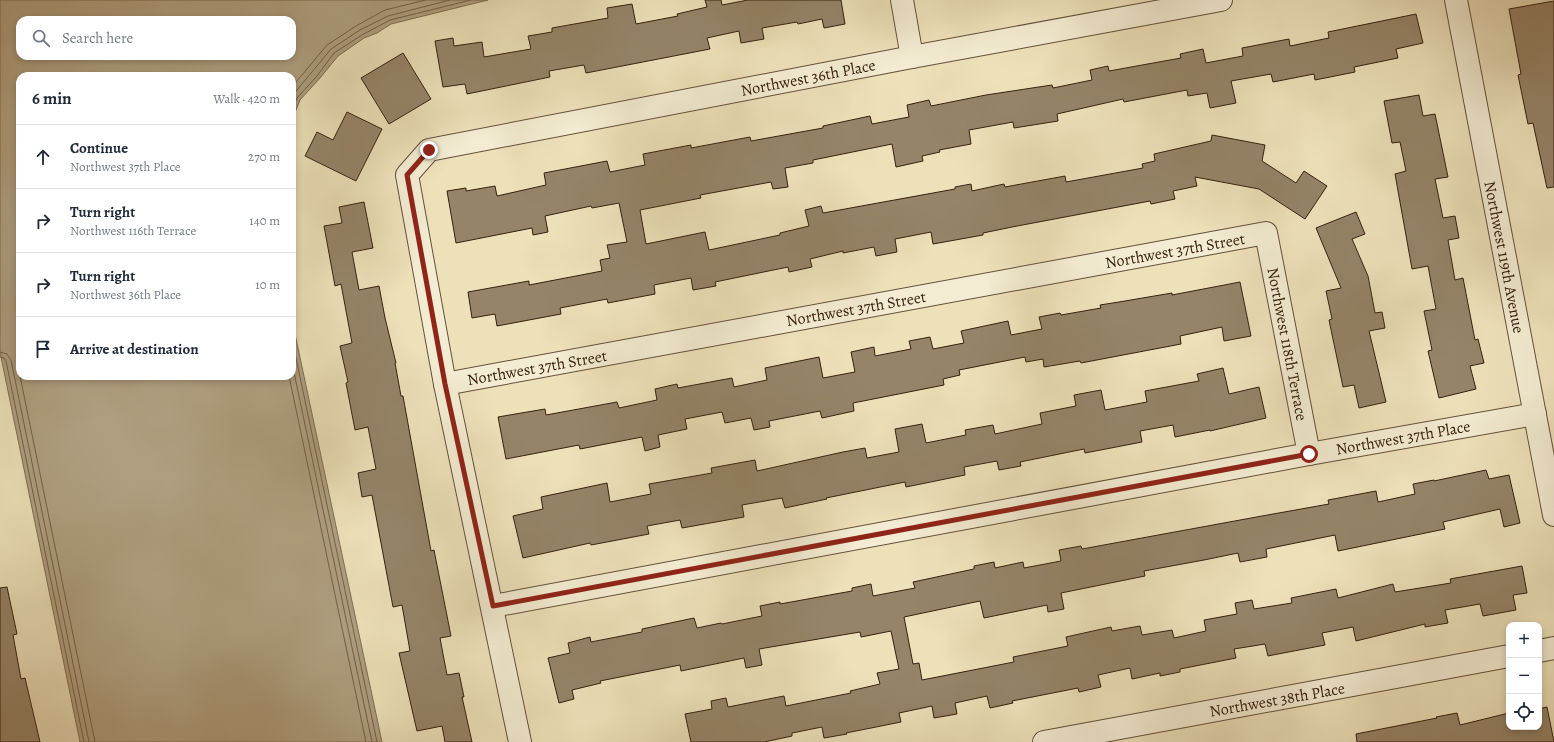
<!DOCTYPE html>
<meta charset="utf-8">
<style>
:root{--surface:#fff;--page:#f2f2f3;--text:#1f2937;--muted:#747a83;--line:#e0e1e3}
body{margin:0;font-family:Alegreya,serif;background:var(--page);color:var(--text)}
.controls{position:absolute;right:12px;bottom:12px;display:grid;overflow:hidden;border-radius:8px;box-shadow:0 2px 6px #0003}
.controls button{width:36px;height:36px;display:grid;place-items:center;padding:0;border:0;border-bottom:1px solid var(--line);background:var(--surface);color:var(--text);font:20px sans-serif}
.stop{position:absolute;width:12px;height:12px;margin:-9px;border:3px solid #8f2418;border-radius:50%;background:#fff}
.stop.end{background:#8f2418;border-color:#fff;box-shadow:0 1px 4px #0008}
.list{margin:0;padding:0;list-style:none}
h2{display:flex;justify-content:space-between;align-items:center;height:52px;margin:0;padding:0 16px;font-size:17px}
h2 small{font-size:13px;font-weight:400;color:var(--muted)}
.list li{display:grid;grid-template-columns:26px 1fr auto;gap:12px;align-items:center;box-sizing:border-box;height:64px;padding:0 16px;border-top:1px solid var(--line)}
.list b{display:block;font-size:15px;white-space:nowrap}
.list p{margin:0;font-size:13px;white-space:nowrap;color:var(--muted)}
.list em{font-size:13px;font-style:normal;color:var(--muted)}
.icon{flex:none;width:22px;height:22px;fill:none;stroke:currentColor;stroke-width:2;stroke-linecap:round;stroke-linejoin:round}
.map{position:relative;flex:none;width:1554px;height:742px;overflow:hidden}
.search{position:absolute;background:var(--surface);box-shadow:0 2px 6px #0003;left:16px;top:16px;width:280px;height:44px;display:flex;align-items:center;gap:10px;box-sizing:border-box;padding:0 14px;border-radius:12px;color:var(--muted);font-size:15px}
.panel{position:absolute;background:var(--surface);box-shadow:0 2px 6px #0003;left:16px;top:72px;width:280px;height:308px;border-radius:12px}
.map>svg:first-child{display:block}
</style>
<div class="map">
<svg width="1554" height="742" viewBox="0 0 1554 742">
<rect width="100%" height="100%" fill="#ede1ba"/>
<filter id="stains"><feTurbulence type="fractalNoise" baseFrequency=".005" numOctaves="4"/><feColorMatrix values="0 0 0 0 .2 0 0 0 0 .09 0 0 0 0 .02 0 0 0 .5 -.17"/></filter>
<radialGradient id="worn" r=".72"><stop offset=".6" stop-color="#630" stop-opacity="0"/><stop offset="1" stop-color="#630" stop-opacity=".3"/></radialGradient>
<path fill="#af9f80" stroke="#7f6c53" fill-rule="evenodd" d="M0,0h488l-97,24 -14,9 -13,5 -26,18 -18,22 -20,22 -8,20v-44h-272v300h272v-56l90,422h-302l-80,-390zM20,20h272v36h-272z"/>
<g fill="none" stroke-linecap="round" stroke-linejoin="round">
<g stroke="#726048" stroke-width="1">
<polyline points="292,87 327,45 356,26 385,10 426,0"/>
<polyline points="292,96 331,49 360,30 388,16 450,0"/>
<polyline points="292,109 297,98 317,76 334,53 362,35 390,20 471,0"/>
<polyline points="292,339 377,742"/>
<polyline points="0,352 7,354 11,360 89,742"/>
<polyline points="0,357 4,358 6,361 84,742"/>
<polyline points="292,363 372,742"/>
<polyline points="20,376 95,742"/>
<polyline points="289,376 366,742"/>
</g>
</g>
<g fill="#958468" stroke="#36200f">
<polygon points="705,0 721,0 722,5 748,0 841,0 845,24 824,28 822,19 798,24 797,22 762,28 764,39 741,43 739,31 707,38 710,49 586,73 584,65 549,71 550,77 467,94 465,84 443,87 435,41 453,38 454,46 482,42 484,57 531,49 528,36 552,32 552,28 608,18 607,8 632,4 636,24 678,16 677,14 707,7"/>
<polygon points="1554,1 1554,187 1547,188 1533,123 1528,124 1518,75 1521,74 1509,9"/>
<polygon points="1416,14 1423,43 1396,49 1398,58 1354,67 1355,72 1315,80 1314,74 1273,82 1271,74 1231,81 1236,103 1210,108 1207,93 1188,96 1187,90 1124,102 1123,99 1057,114 1058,121 1014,128 1013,122 969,130 971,144 939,150 940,152 922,156 923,161 896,167 892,144 813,160 813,163 785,168 788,187 773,189 771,182 700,195 701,198 640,210 646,244 705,232 709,250 780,235 780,233 809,226 805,210 821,206 823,213 955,189 955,187 971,184 972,191 1004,184 1005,187 1065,176 1066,182 1143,168 1142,164 1155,161 1154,154 1211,141 1212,135 1265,145 1262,161 1296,183 1304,171 1327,186 1305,219 1259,189 1195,177 1197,186 1173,191 1175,199 1151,204 1150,201 1012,227 983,233 983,235 933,244 931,232 895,239 897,252 876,256 874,247 843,253 843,251 810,259 812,267 789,272 788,267 715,282 716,286 693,290 691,278 654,285 655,294 608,303 607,299 560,308 561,314 497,326 495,314 472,318 468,292 529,281 529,285 602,271 600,260 610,258 607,245 627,242 619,203 592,208 591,206 545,216 548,232 533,235 532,228 456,243 447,191 466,188 466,191 495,186 497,196 546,185 544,173 607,161 610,172 645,165 643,154 691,145 691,148 750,137 751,141 823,128 823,126 870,116 872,124 909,117 907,105 929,100 931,106 986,95 1052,85 1053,88 1092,80 1090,70 1108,66 1109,71 1181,58 1180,54 1203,49 1206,63 1243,56 1242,48 1289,39 1290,46 1329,38 1328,32"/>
<polygon points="403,53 431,99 389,124 361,78"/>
<polygon points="1419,95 1423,116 1435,114 1448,177 1435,179 1443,218 1455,216 1459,238 1448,240 1455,280 1463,278 1475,340 1478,339 1484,363 1470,366 1476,389 1439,398 1428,351 1432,350 1424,311 1436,309 1428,266 1412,269 1395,174 1406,171 1400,142 1392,143 1384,101"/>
<polygon points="347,112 382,129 356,181 305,156 317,132 333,140"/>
<polygon points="364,202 373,248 352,252 359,290 379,286 385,318 396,363 395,363 401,396 403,396 431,551 434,550 451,636 440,638 447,675 459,673 464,697 462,697 472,742 445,742 442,726 417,731 399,653 410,651 402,605 393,607 372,495 362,497 358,473 376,469 368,427 355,430 346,383 348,382 340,346 352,343 341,284 335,286 324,226 342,223 339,207"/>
<polygon points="1356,212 1365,234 1352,239 1368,276 1375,313 1382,312 1385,328 1369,331 1386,402 1359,408 1354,385 1343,387 1329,320 1332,319 1326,291 1341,288 1316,228"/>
<polygon points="1240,282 1251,336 1224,341 1222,327 1180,336 1181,344 1081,363 1080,361 1044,367 1043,359 1026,362 1025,357 959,370 960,375 943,379 944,385 853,403 854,411 822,418 820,411 769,421 770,427 754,430 751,418 725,423 722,412 685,419 687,429 658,435 660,447 645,451 642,437 580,449 579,445 506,459 498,417 545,409 546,415 617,402 619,408 657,400 655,389 677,384 678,388 732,378 734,387 767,380 765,368 819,357 823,378 855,372 851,352 874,347 875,356 911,349 909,341 930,337 933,349 964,343 961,331 1008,321 1011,335 1042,329 1039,317 1060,313 1061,315 1101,308 1100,305 1119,302 1172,293 1172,295"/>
<polygon points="1223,368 1229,394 1259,387 1266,418 1210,431 1210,430 1175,437 1173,425 1140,431 1142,442 1085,453 1084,449 1020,462 1021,466 999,470 997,461 964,467 965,475 906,487 905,482 826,498 827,499 785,508 782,498 742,505 744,517 682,528 680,520 647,526 649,534 591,545 590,543 523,558 513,516 543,509 541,497 607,483 610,502 651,494 649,484 712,473 711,468 755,460 757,471 843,452 865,448 867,458 899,452 895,429 922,424 926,443 966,435 965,430 993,425 995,434 1042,424 1040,413 1076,406 1074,395 1101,390 1105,410 1147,402 1145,391 1199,381 1197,374"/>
<polygon points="1486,470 1489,479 1509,475 1520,523 1504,527 1500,509 1443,522 1445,529 1338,551 1335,535 1266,549 1267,557 1240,562 1238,553 1204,560 1144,571 1145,576 1061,593 1064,609 1048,612 1047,605 984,618 980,601 904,617 913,664 919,663 922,680 1014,662 1013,657 1068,646 1066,637 1111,627 1112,631 1140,626 1142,635 1172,630 1174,638 1206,631 1204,620 1237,614 1235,603 1252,600 1254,609 1292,603 1291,598 1336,589 1338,598 1393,584 1395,592 1451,583 1450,579 1522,566 1527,593 1513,595 1516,610 1483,616 1480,604 1445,610 1448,623 1425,627 1425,624 1356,641 1353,627 1322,633 1325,645 1268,656 1265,644 1234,649 1236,658 1180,669 1180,672 1160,676 1160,673 1132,679 1130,668 1098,675 1101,687 1079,692 1078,688 1012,701 1013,703 990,708 987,696 955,703 957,714 934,718 932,706 899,713 901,722 846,733 847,734 824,738 822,727 792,733 792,736 764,742 691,742 685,714 712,709 711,701 726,698 728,707 784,696 786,706 851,693 850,691 880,684 877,673 899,669 891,631 861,637 860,632 759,649 762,665 746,668 744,658 681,671 680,665 600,681 601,683 572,690 574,699 559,703 548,658 570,653 568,643 590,637 591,642 642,632 642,629 694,618 697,628 721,623 722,624 762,616 760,606 780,602 780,604 852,591 852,588 871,584 873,596 915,588 913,582 974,569 974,566 994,562 995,568 1023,562 1024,568 1061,561 1059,550 1081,546 1082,549 1262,516 1329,504 1328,500 1376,491 1378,502 1415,494 1413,484 1434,480 1434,481"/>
<polygon points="7,587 17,634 13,635 21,679 25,678 40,742 0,742 0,588"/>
<polygon points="1547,707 1554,742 1357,742 1356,734 1437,718 1436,717 1457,713 1460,725 1509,713 1509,727 1539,727 1539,709"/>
</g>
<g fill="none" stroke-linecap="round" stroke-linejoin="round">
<g stroke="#64503a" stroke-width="24">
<g id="minor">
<polyline points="902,0 912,57"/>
<polyline points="1456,0 1554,515"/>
<polyline points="445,384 1266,233 1309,454"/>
<polyline points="493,606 1309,454 1535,414"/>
<polyline points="1539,651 1554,648"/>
<polyline points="520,742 445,384 407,175 429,150 912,57 1221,0"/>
<polyline points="1044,742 1509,656"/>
</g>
</g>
<use href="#minor" stroke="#f3ecd2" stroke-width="22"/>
</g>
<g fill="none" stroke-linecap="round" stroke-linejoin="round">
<polyline stroke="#8f2418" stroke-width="5" points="429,150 407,175 445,384 493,606 1309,454"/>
</g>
<g text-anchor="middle" stroke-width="3" stroke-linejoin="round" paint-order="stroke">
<g font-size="16" fill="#36200f" stroke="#f3ecd2">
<text transform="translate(808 77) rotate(-11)" y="6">Northwest 36th Place</text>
<text transform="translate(1175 250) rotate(-10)" y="6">Northwest 37th Street</text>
<text transform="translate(1505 257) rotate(79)" y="6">Northwest 119th Avenue</text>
<text transform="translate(856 308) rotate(-10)" y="6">Northwest 37th Street</text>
<text transform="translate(1288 344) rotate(79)" y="6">Northwest 118th Terrace</text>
<text transform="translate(537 367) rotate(-10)" y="6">Northwest 37th Street</text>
<text transform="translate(1403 437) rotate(-10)" y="6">Northwest 37th Place</text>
<text transform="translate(1277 699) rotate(-10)" y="6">Northwest 38th Place</text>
</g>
</g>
<rect width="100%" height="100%" filter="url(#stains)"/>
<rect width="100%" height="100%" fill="url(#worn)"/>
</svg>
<div class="controls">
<button>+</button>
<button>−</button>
<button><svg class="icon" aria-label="locate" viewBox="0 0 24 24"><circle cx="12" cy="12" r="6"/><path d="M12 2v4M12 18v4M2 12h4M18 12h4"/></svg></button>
</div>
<div class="stop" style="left:1309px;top:454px"></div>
<div class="stop end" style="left:429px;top:150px"></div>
<div class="search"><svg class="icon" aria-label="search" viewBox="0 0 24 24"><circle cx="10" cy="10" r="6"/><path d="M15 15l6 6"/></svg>Search here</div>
<section class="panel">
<h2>6 min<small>Walk · 420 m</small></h2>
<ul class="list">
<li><svg class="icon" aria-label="ahead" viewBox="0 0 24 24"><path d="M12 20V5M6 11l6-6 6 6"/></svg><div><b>Continue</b><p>Northwest 37th Place</p></div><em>270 m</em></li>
<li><svg class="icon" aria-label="right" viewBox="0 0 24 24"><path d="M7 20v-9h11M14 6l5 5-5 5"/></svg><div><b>Turn right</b><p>Northwest 116th Terrace</p></div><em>140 m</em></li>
<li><svg class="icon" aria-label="right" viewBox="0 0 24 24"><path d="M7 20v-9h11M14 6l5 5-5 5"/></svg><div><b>Turn right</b><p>Northwest 36th Place</p></div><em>10 m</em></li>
<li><svg class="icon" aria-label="arrive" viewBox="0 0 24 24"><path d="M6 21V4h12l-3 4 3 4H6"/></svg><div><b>Arrive at destination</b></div></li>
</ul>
</section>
</div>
